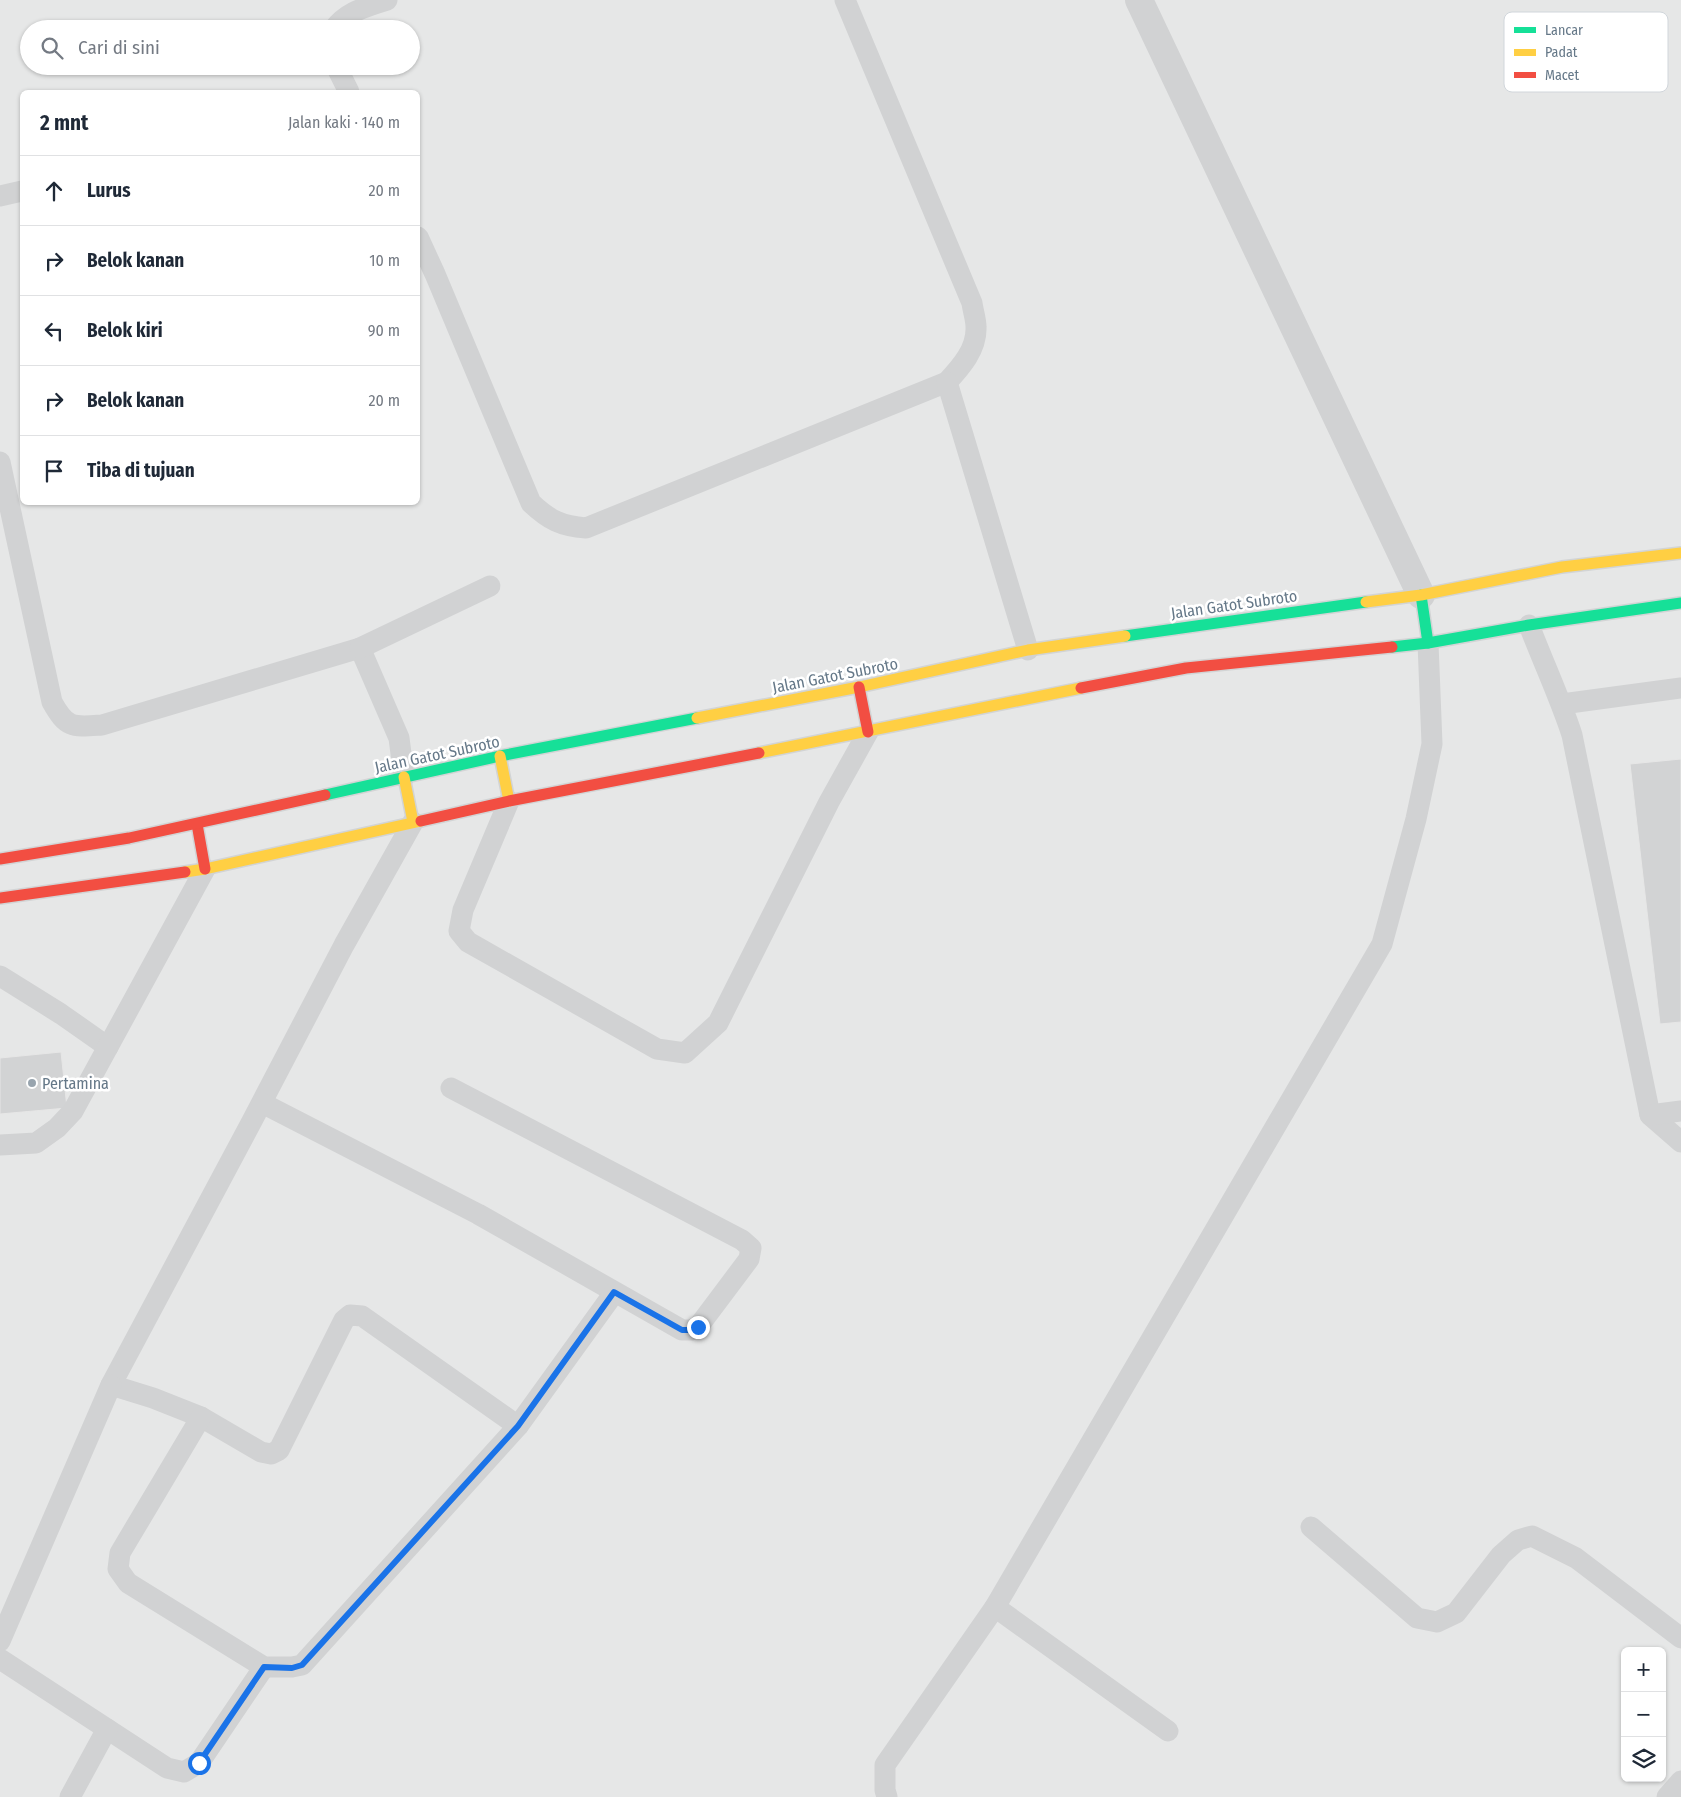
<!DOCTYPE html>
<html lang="id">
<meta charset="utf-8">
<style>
:root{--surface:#fff;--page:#f2f2f3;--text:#1f2937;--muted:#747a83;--line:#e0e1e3}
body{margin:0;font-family:"Fira Sans Condensed",sans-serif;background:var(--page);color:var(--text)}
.controls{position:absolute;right:15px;bottom:15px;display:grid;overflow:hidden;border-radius:8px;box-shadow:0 1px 4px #0004}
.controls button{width:45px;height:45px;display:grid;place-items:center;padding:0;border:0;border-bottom:1px solid var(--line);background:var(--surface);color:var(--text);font:25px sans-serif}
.stop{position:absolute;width:15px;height:15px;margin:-11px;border:4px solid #1a73e8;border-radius:50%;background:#fff}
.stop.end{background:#1a73e8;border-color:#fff;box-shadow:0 1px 5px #0008}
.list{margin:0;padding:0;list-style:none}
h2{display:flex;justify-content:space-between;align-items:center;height:65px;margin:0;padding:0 20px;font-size:21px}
h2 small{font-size:16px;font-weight:400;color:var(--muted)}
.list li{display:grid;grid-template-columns:32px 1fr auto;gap:15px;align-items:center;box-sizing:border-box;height:70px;padding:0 20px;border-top:1px solid var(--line)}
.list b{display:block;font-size:19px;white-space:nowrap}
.list em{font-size:16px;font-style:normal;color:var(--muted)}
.icon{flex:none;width:28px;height:28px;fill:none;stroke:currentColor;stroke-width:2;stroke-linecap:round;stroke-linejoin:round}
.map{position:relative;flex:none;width:1681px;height:1797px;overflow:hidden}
.search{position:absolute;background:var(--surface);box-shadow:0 1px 4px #0004;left:20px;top:20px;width:400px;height:55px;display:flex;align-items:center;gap:12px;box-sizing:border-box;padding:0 18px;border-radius:28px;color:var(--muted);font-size:19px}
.panel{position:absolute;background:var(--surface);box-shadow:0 1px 4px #0004;left:20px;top:90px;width:400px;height:415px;border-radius:8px}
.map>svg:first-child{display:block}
</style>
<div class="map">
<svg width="1681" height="1797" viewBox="0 0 1681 1797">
<rect width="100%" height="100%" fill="#f7f7f6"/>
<path fill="#e6e7e7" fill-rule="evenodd" d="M0,0h1681v1797h-1681zM29,29h382v37h-382zM22,92h396v410h-396zM1625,1651h37v127h-37z"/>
<g fill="#d2d3d4" stroke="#e6e6e6">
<polygon points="1681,759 1681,1022 1660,1024 1630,764"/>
<polygon points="61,1052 67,1108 0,1114 0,1058"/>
</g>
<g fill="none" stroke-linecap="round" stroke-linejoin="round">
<g stroke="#d2d4d5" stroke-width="14">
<g id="fast">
<polyline points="1421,595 1428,643"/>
<polyline points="1125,636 1366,602"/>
<polyline points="1392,647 1428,643 1529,625 1681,603"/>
<polyline points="325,795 500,756 697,718"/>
</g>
</g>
<g stroke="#d2d4d5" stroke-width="14">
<g id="slow">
<polyline points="1366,602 1421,595 1562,567 1681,553"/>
<polyline points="697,718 859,687 1028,650 1125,636"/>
<polyline points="759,753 1081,688"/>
<polyline points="500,756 509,801"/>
<polyline points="404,777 413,822"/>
<polyline points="185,872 205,869 421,821"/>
</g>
</g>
<g stroke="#d2d4d5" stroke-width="14">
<g id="jam">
<polyline points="859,687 868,732"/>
<polyline points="1081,688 1186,668 1392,647"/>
<polyline points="421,821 509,801 759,753"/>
<polyline points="197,824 205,869"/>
<polyline points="0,859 129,838 325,795"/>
<polyline points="0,898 185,872"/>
</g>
</g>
<g stroke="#d1d2d3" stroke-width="21">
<path d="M334,29c13,-18 33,-22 53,-29"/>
<polyline points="336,66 349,92"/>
<polyline points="0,196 22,191"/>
<path d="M418,237l17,37 96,229c18,17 30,23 55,25l361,-146c14,-15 30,-33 29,-55 0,-8 -3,-16 -4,-24l-127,-303"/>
<polyline points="947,382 1028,650"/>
<path d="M0,462l52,240c15,27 21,25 50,23l258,-77 39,90 5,39"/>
<path d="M1529,625c14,37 31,73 43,110l78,380 31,27"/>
<polyline points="360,648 490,586"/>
<polyline points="1562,704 1681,688"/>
<polyline points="509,801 463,910 459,931 468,942 657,1049 685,1053 718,1023 829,802 868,732"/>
<polyline points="413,822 344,945 252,1121 111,1385 153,1398 201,1417 261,1452 271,1454 279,1450 344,1320 350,1315 362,1316 518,1426"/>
<polyline points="0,976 61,1014 108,1047"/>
<polyline points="262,1103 478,1214 682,1330 691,1330 698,1327 749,1259 751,1248 742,1240 451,1088"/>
<polyline points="1650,1115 1681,1111"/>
<polyline points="0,1145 36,1143 57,1128 73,1111 205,869"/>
<polyline points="201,1417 120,1553 118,1569 128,1583 264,1667 292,1667 302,1665 518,1426 614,1293"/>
<polyline points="1311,1527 1417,1618 1437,1622 1456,1613 1501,1555 1518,1540 1532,1536 1576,1558 1681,1638"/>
<polyline points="995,1607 1168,1731"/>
<polyline points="0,1641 111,1385"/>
<polyline points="0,1659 167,1768 184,1772 199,1763 264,1667"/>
<polyline points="70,1797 107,1729"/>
<polyline points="887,1797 885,1790 885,1765 995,1607 1382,944 1416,819 1432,744 1428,643"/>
<polyline points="1667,1797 1681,1781"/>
</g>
<polyline stroke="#d1d2d3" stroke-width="28" points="1139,0 1421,595"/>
<use href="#fast" stroke="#16e098" stroke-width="11"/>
<use href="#slow" stroke="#ffcf43" stroke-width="11"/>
<use href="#jam" stroke="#f24e42" stroke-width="11"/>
</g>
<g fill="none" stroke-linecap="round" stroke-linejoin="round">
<polyline stroke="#1a73e8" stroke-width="6" points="199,1763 264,1667 292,1668 302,1665 518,1426 614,1292 682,1330 691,1330 698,1327"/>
</g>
<circle fill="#98a4ae" stroke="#fff" stroke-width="2" cx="32" cy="1083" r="5"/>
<g text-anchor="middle" stroke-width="5" stroke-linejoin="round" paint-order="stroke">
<g font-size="16" fill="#657888" stroke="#fff">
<text transform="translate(1234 604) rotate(-8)" y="6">Jalan Gatot Subroto</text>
<text transform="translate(835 675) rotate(-11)" y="6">Jalan Gatot Subroto</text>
<text transform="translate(437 754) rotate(-12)" y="6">Jalan Gatot Subroto</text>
</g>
<g font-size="16" fill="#657888" stroke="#fff" text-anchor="start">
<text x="42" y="1089">Pertamina</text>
</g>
</g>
<rect x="1504" y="12" width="164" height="80" rx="8" fill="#fff" stroke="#d1d6db" stroke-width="1"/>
<rect x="1514" y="27" width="22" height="6" fill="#16e098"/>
<rect x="1514" y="49" width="22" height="7" fill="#ffcf43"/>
<rect x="1514" y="72" width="22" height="6" fill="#f24e42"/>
<g font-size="14" fill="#657888">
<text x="1545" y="35">Lancar</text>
<text x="1545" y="57">Padat</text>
<text x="1545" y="80">Macet</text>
</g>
</svg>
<div class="controls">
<button>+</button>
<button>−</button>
<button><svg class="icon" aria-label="layers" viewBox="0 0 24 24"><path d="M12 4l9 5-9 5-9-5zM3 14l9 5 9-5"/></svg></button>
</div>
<div class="stop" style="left:199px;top:1763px"></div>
<div class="stop end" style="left:698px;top:1327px"></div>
<div class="search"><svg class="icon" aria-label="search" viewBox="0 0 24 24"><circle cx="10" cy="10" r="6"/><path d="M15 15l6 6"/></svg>Cari di sini</div>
<section class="panel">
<h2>2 mnt<small>Jalan kaki · 140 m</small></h2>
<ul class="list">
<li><svg class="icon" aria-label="ahead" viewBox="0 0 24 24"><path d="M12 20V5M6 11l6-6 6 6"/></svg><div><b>Lurus</b></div><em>20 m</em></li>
<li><svg class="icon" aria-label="right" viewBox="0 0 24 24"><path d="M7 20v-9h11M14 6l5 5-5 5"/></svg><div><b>Belok kanan</b></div><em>10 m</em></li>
<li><svg class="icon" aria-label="left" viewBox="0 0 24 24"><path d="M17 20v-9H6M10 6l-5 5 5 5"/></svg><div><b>Belok kiri</b></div><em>90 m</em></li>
<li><svg class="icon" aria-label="right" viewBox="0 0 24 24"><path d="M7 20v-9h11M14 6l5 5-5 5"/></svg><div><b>Belok kanan</b></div><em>20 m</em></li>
<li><svg class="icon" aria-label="arrive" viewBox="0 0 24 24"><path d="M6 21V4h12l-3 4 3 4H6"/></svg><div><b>Tiba di tujuan</b></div></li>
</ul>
</section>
</div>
